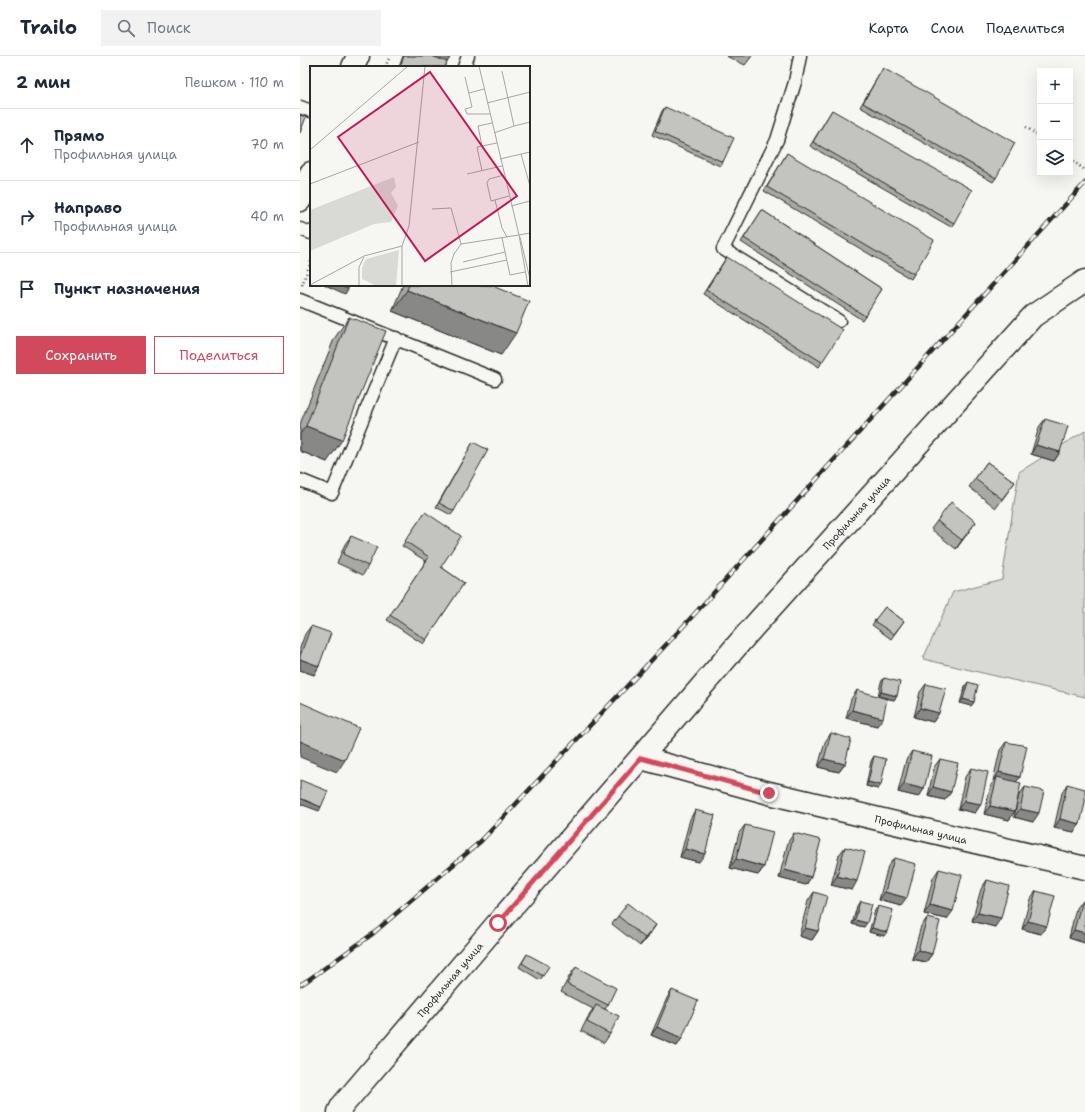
<!DOCTYPE html>
<html lang="ru">
<meta charset="utf-8">
<style>
:root{--surface:#fff;--page:#f2f2f3;--text:#1f2937;--muted:#747a83;--line:#e0e1e3;--accent:#d1495b}
body{margin:0;font-family:"Shantell Sans",sans-serif;background:var(--page);color:var(--text)}
.controls{position:absolute;right:12px;top:12px;display:grid;overflow:hidden;border-radius:0px;box-shadow:0 4px 16px #0002}
.controls button{width:36px;height:36px;display:grid;place-items:center;padding:0;border:0;border-bottom:1px solid var(--line);background:var(--surface);color:var(--text);font:20px sans-serif}
.stop{position:absolute;width:12px;height:12px;margin:-9px;border:3px solid #d1495b;border-radius:50%;background:#fff}
.stop.end{background:#d1495b;border-color:#fff;box-shadow:0 1px 4px #0008}
.list{margin:0;padding:0;list-style:none}
h2{display:flex;justify-content:space-between;align-items:center;height:52px;margin:0;padding:0 16px;font-size:17px}
h2 small{font-size:13px;font-weight:400;color:var(--muted)}
.list li{display:grid;grid-template-columns:26px 1fr auto;gap:12px;align-items:center;box-sizing:border-box;height:72px;padding:0 16px;border-top:1px solid var(--line)}
.list b{display:block;font-size:15px;white-space:nowrap}
.list p{margin:0;font-size:13px;white-space:nowrap;color:var(--muted)}
.list em{font-size:13px;font-style:normal;color:var(--muted)}
.actions{display:flex;gap:8px;padding:12px 16px}
.actions a{flex:1;padding:9px 0;border:1px solid var(--accent);border-radius:0px;text-align:center;font-size:14px;color:var(--accent)}
.actions .main{background:var(--accent);color:#fff}
.icon{flex:none;width:22px;height:22px;fill:none;stroke:currentColor;stroke-width:2;stroke-linecap:round;stroke-linejoin:round}
.map{position:relative;flex:none;width:785px;height:1056px;overflow:hidden}
header{display:flex;align-items:center;gap:24px;box-sizing:border-box;height:56px;padding:0 20px;background:var(--surface);border-bottom:1px solid var(--line)}
header strong{font-size:19px}
nav{display:flex;gap:22px;margin-inline-start:auto;font-size:14px}
.search{width:280px;height:36px;background:var(--page);display:flex;align-items:center;gap:10px;box-sizing:border-box;padding:0 14px;border-radius:0px;color:var(--muted);font-size:15px}
main{display:flex}
aside{flex:1;background:var(--surface)}
.map>svg:first-child{display:block}
</style>
<header>
<strong>Trailo</strong>
<div class="search"><svg class="icon" aria-label="search" viewBox="0 0 24 24"><circle cx="10" cy="10" r="6"/><path d="M15 15l6 6"/></svg>Поиск</div>
<nav><a>Карта</a><a>Слои</a><a>Поделиться</a></nav>
</header>
<main>
<aside>
<h2>2 мин<small>Пешком · 110 m</small></h2>
<ul class="list">
<li><svg class="icon" aria-label="ahead" viewBox="0 0 24 24"><path d="M12 20V5M6 11l6-6 6 6"/></svg><div><b>Прямо</b><p>Профильная улица</p></div><em>70 m</em></li>
<li><svg class="icon" aria-label="right" viewBox="0 0 24 24"><path d="M7 20v-9h11M14 6l5 5-5 5"/></svg><div><b>Направо</b><p>Профильная улица</p></div><em>40 m</em></li>
<li><svg class="icon" aria-label="arrive" viewBox="0 0 24 24"><path d="M6 21V4h12l-3 4 3 4H6"/></svg><div><b>Пункт назначения</b></div></li>
</ul>
<div class="actions"><a class="main">Сохранить</a><a>Поделиться</a></div>
</aside>
<div class="map">
<svg width="785" height="1056" viewBox="0 0 785 1056">
<rect width="100%" height="100%" fill="#f6f6f2"/>
<filter id="ink" filterUnits="userSpaceOnUse"><feTurbulence type="fractalNoise" baseFrequency=".025" numOctaves="2"/><feDisplacementMap in="SourceGraphic" scale="8" xChannelSelector="R" yChannelSelector="G"/><feConvolveMatrix kernelMatrix="1 2 1 2 8 2 1 2 1" color-interpolation-filters="sRGB"/></filter>
<g filter="url(#ink)">
<polygon fill="#d9d9d5" stroke="#828280" points="785,375 785,641 623,603 653,536 702,523 719,416"/>
<g fill="none" stroke-linecap="round" stroke-linejoin="round">
<g stroke="#2b2b2b" stroke-width="15">
<g id="service">
<polyline points="500,0 495,26 477,84 423,193 539,265"/>
<polyline points="164,11 168,0"/>
<polyline points="0,51 11,55"/>
<polyline points="0,173 11,177"/>
<polyline points="0,244 195,323"/>
<polyline points="0,424 32,437 96,282"/>
</g>
</g>
<g stroke="#2b2b2b" stroke-width="25">
<g id="minor">
<path id="s1" d="M341,702l128,35 316,75"/>
<path id="s2" d="M39,1056l3,-6 156,-183 249,-289 286,-318 52,-35"/>
</g>
</g>
<g stroke="#2b2b2b" stroke-width="25">
<g id="secondary">
<polyline points="53,11 58,0"/>
<polyline points="0,144 11,117"/>
</g>
</g>
<g stroke="#2b2b2b" stroke-width="2.5" stroke-dasharray="1 3" stroke-linecap="butt">
<polyline points="85,11 90,0"/>
<polyline points="726,71 740,81"/>
<polyline points="770,103 785,114"/>
<polyline points="2,229 11,205"/>
</g>
<use href="#service" stroke="#f6f6f2" stroke-width="12"/>
<use href="#minor" stroke="#f6f6f2" stroke-width="22"/>
<use href="#secondary" stroke="#f6f6f2" stroke-width="22"/>
<g stroke="#2b2b2b" stroke-width="4.5">
<polyline id="rail" points="0,929 8,924 71,879 181,785 379,575 785,127"/>
</g>
<use href="#rail" stroke="#f6f6f2" stroke-width="3" stroke-dasharray="9" stroke-linecap="butt"/>
</g>
<g fill="#a8a8a5" stroke="#2b2b2b">
<polygon points="103,0 150,0 147,6 145,11 99,11"/>
<polygon points="426,0 452,0 445,9"/>
<polygon points="583,12 696,122 693,126 560,51"/>
<polygon points="365,51 423,106 420,110 352,79 362,55"/>
<polygon points="532,54 654,167 651,171 510,90"/>
<polygon points="487,97 614,218 611,223 464,135"/>
<polygon points="462,154 582,233 562,264 441,186"/>
<polygon points="424,205 522,306 519,311 403,238"/>
<polygon points="103,229 190,229 201,299 92,255"/>
<polygon points="49,261 27,406 0,395 0,368 34,283"/>
<polygon points="745,363 760,396 754,405 731,398 739,371"/>
<polygon points="173,386 154,455 151,459 136,451"/>
<polygon points="687,406 715,426 696,452 669,431"/>
<polygon points="125,456 141,511 164,527 123,588 87,564 126,505 102,490"/>
<polygon points="637,465 670,474 656,493 631,473"/>
<polygon points="51,480 68,510 63,519 37,507 45,488"/>
<polygon points="585,551 604,565 591,583 572,569"/>
<polygon points="11,570 19,610 14,619 0,614 0,592 5,578"/>
<polygon points="584,622 597,640 594,644 578,640 581,626"/>
<polygon points="668,626 674,646 671,650 660,647 665,630"/>
<polygon points="626,628 639,657 633,666 614,661 620,636"/>
<polygon points="557,634 577,670 546,662 551,643"/>
<polygon points="531,677 545,708 539,716 518,711 525,686"/>
<polygon points="706,686 720,721 716,726 715,755 709,764 684,758 691,729 694,725 693,725 700,694"/>
<polygon points="612,695 619,741 598,736 606,704"/>
<polygon points="574,700 578,733 566,730 571,705"/>
<polygon points="640,703 651,736 645,744 628,740 634,711"/>
<polygon points="671,712 681,748 675,757 658,753 665,721"/>
<polygon points="767,728 780,768 774,776 754,772 762,737"/>
<polygon points="725,731 733,766 714,761 719,739"/>
<polygon points="395,754 399,806 380,801 390,763"/>
<polygon points="445,769 464,811 458,819 430,812 439,777"/>
<polygon points="494,777 511,821 506,829 479,822 488,786"/>
<polygon points="545,791 552,834 531,829 539,799"/>
<polygon points="594,802 601,850 579,844 588,810"/>
<polygon points="639,813 647,863 624,858 633,822"/>
<polygon points="687,824 695,871 672,865 681,833"/>
<polygon points="736,835 741,878 722,873 730,843"/>
<polygon points="514,836 518,875 512,884 499,880 508,845"/>
<polygon points="782,844 785,844 785,887 769,882 776,852"/>
<polygon points="560,845 564,871 552,868 557,850"/>
<polygon points="578,850 584,880 569,876 575,854"/>
<polygon points="318,860 350,878 340,890 312,868"/>
<polygon points="627,862 632,898 626,906 612,903 621,870"/>
<polygon points="227,898 243,920 240,924 219,911"/>
<polygon points="276,911 308,949 305,953 310,978 304,987 281,975 290,957 293,953 261,936 270,919"/>
<polygon points="372,934 382,982 377,990 351,979 367,942"/>
</g>
<g fill="#888886" stroke="#2b2b2b">
<polygon points="119,0 145,0 150,2 144,10"/>
<polygon points="25,229 38,229 48,233 45,238"/>
<polygon points="107,234 216,277 201,299 92,255"/>
<polygon points="6,370 42,384 27,406 0,395 0,378"/>
<polygon points="736,389 760,396 754,405 731,398"/>
<polygon points="676,466 670,474 656,493 662,484"/>
<polygon points="0,603 19,610 14,619 0,614"/>
<polygon points="581,636 597,640 594,644 578,640"/>
<polygon points="663,643 674,646 671,650 660,647"/>
<polygon points="620,652 639,657 633,666 614,661"/>
<polygon points="552,654 583,662 577,670 546,662"/>
<polygon points="0,685 45,704 37,716 0,701"/>
<polygon points="524,703 545,708 539,716 518,711"/>
<polygon points="699,716 720,721 714,729 697,721 694,725 693,725"/>
<polygon points="568,726 581,729 578,733 566,730"/>
<polygon points="604,728 624,733 619,741 598,736"/>
<polygon points="633,731 651,736 645,744 628,740"/>
<polygon points="0,742 21,751 19,755 0,748"/>
<polygon points="664,745 681,748 675,757 658,753"/>
<polygon points="690,750 715,755 709,764 684,758"/>
<polygon points="720,753 739,757 733,766 714,761"/>
<polygon points="760,763 780,768 774,776 754,772"/>
<polygon points="385,793 405,798 399,806 380,801"/>
<polygon points="436,803 464,811 458,819 430,812"/>
<polygon points="485,814 511,821 506,829 479,822"/>
<polygon points="537,820 557,825 552,834 531,829"/>
<polygon points="585,836 607,842 601,850 579,844"/>
<polygon points="630,849 653,855 647,863 624,858"/>
<polygon points="678,857 701,862 695,871 672,865"/>
<polygon points="555,864 567,867 564,871 552,868"/>
<polygon points="728,865 747,870 741,878 722,873"/>
<polygon points="356,869 350,878 340,890 345,882"/>
<polygon points="505,872 518,875 512,884 499,880"/>
<polygon points="572,872 587,876 584,880 569,876"/>
<polygon points="774,874 785,877 785,887 769,882"/>
<polygon points="618,894 632,898 626,906 612,903"/>
<polygon points="357,971 382,982 377,990 351,979"/>
</g>
<g fill="#c3c3c0" stroke="#2b2b2b">
<polygon points="104,0 132,0 147,6 145,11 100,11"/>
<polygon points="583,12 715,87 696,122 563,47"/>
<polygon points="365,51 434,82 423,106 355,75"/>
<polygon points="532,54 672,134 654,167 513,86"/>
<polygon points="0,59 6,61 0,77"/>
<polygon points="487,97 634,184 614,218 467,131"/>
<polygon points="462,154 582,233 565,260 444,182"/>
<polygon points="427,201 543,274 522,306 406,234"/>
<polygon points="38,229 50,229 48,233"/>
<polygon points="109,229 190,229 229,245 216,277 107,234"/>
<polygon points="49,261 86,275 42,384 6,370"/>
<polygon points="745,363 768,370 760,396 736,389"/>
<polygon points="173,386 188,394 154,455 139,447"/>
<polygon points="687,406 715,426 702,443 675,423"/>
<polygon points="651,446 676,466 662,484 637,465"/>
<polygon points="125,456 161,480 141,511 164,527 126,584 90,559 129,501 105,485"/>
<polygon points="51,480 77,491 68,510 43,498"/>
<polygon points="585,551 604,565 594,578 574,565"/>
<polygon points="11,570 31,577 19,610 0,603 0,600"/>
<polygon points="584,622 600,626 597,640 581,636"/>
<polygon points="668,626 678,629 674,646 663,643"/>
<polygon points="626,628 646,633 639,657 620,652"/>
<polygon points="557,634 587,643 583,662 552,654"/>
<polygon points="0,646 59,672 45,704 0,685"/>
<polygon points="531,677 551,683 545,708 524,703"/>
<polygon points="706,686 727,690 720,721 699,716"/>
<polygon points="612,695 632,700 624,733 604,728"/>
<polygon points="574,700 586,703 581,729 568,726"/>
<polygon points="640,703 658,707 651,736 633,731"/>
<polygon points="671,712 688,716 681,748 664,745"/>
<polygon points="697,721 721,727 715,755 690,750"/>
<polygon points="0,724 28,735 21,751 0,742"/>
<polygon points="767,728 785,733 785,747 780,768 760,763"/>
<polygon points="725,731 744,735 739,757 720,753"/>
<polygon points="395,754 415,759 405,798 385,793"/>
<polygon points="445,769 473,776 464,811 436,803"/>
<polygon points="494,777 521,784 511,821 485,814"/>
<polygon points="545,791 565,796 557,825 537,820"/>
<polygon points="594,802 616,808 607,842 585,836"/>
<polygon points="639,813 662,819 653,855 630,849"/>
<polygon points="687,824 709,830 701,862 678,857"/>
<polygon points="736,835 755,840 747,870 728,865"/>
<polygon points="514,836 527,840 518,875 505,872"/>
<polygon points="782,844 785,844 785,877 774,874"/>
<polygon points="560,845 572,848 567,867 555,864"/>
<polygon points="328,847 356,869 345,882 318,860"/>
<polygon points="578,850 593,854 587,876 572,872"/>
<polygon points="627,862 640,865 632,898 618,894"/>
<polygon points="227,898 249,910 243,920 222,907"/>
<polygon points="276,911 316,932 308,949 267,928"/>
<polygon points="372,934 398,945 382,982 357,971"/>
<polygon points="296,949 319,960 310,978 287,966"/>
</g>
</g>
<g fill="none" stroke-linecap="round" stroke-linejoin="round" filter="url(#ink)">
<polyline stroke="#d1495b" stroke-width="5" points="198,867 341,702 469,737"/>
</g>
<g text-anchor="middle" stroke-width="3" stroke-linejoin="round" paint-order="stroke">
<g font-size="10" fill="#2b2b2b" stroke="#f6f6f2">
<text dy="4" stroke="none"><textPath href="#s2" startOffset="792">Профильная улица</textPath></text>
<text dy="4" stroke="none"><textPath href="#s1" startOffset="289">Профильная улица</textPath></text>
<text dy="4" stroke="none"><textPath href="#s2" startOffset="173">Профильная улица</textPath></text>
</g>
</g>
<g transform="translate(10 10)">
<rect width="220" height="220" fill="#f6f6f2"/>
<path d="M84,111l2,10 -5,6 7,13 -7,16 -17,2 -64,27v-41zM89,184l-3,36h-19l-15,-7v-11l4,-9z" fill="#d9d9d5"/>
<path fill="none" stroke="#a5a5a2" stroke-width="1" d="M169,0l40,169 11,-2M155,11l7,30 -7,2 2,5h23M159,27l15,-4M177,37l43,-11M204,60l16,-4M184,67l20,-7 -12,-55M172,80l-4,-20 14,-3M0,84l98,-84M211,88l9,32M190,93l30,-7M172,105l-5,-24 20,-4M157,108l35,-8M194,109l-15,4 -2,4 4,18 18,-5M0,118l109,-42M185,134l7,28 5,9M201,140l19,-5M122,143l19,-1 10,36M209,169l9,51M210,171l10,42M192,172l8,37 15,-3M153,196l42,-10M140,206l57,-12M0,219l54,-29 38,-10M49,220v-19l5,-10M92,220v-40l7,-20 16,-160M142,220l-1,-23 3,-9 7,-10 58,-9"/>
<path fill="#c2185b" fill-opacity="0.15" stroke="#c2185b" stroke-width="2" d="M120,6l87,124 -92,65 -87,-124z"/>
<rect width="220" height="220" fill="none" stroke="#2b2b2b" stroke-width="2"/>
</g>
</svg>
<div class="controls">
<button>+</button>
<button>−</button>
<button><svg class="icon" aria-label="layers" viewBox="0 0 24 24"><path d="M12 4l9 5-9 5-9-5zM3 14l9 5 9-5"/></svg></button>
</div>
<div class="stop" style="left:198px;top:867px"></div>
<div class="stop end" style="left:469px;top:737px"></div>
</div>
</main>
